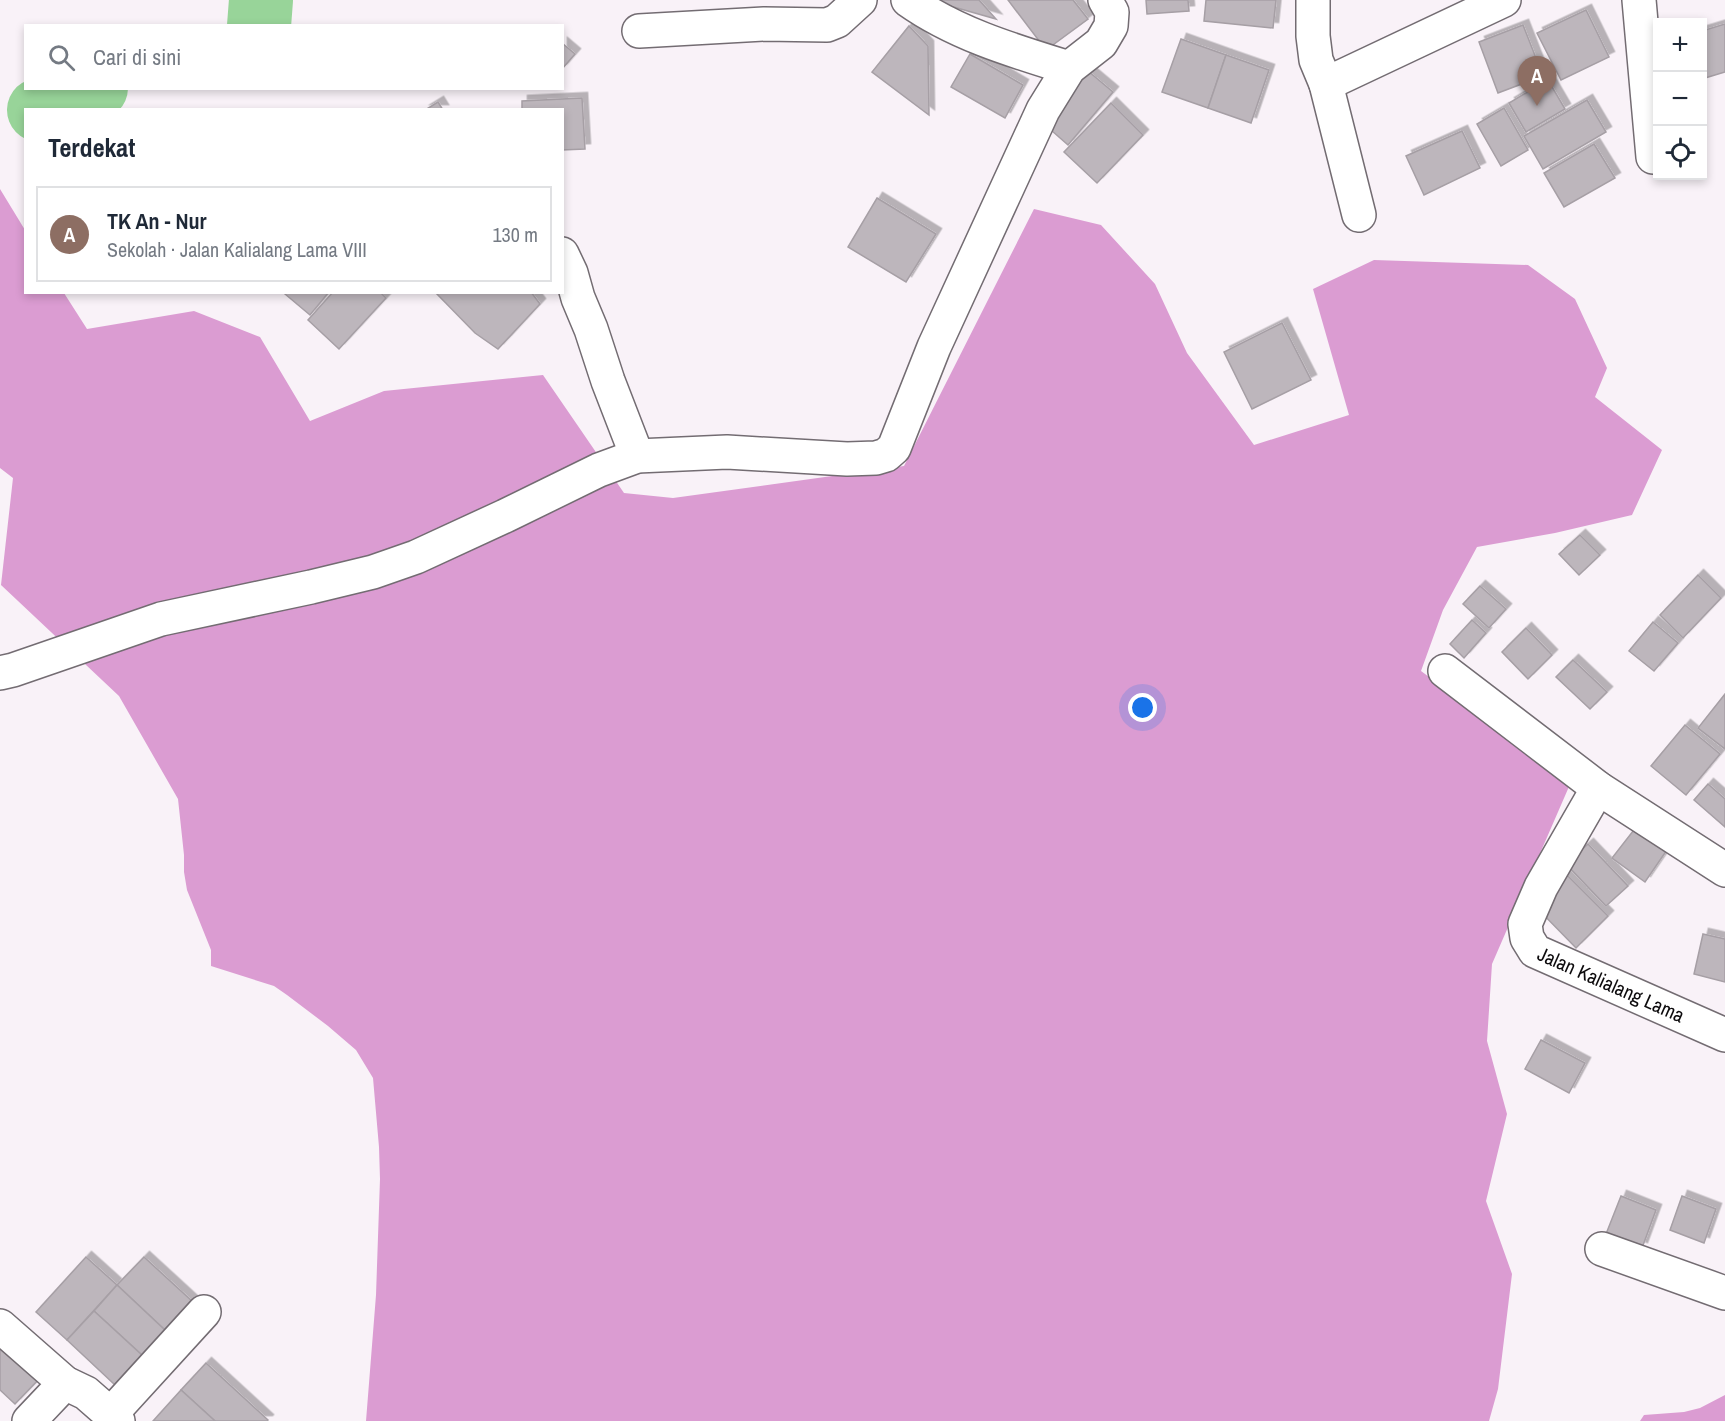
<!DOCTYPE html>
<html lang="id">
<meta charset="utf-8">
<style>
:root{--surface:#fff;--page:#f2f2f3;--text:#1f2937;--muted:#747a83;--line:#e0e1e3;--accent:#d93025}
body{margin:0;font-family:"Archivo Narrow",sans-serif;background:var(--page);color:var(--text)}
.controls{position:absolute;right:18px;top:18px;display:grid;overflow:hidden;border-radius:0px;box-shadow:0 3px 9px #0003}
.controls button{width:54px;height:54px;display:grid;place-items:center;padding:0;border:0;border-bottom:2px solid var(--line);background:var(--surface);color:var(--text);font:30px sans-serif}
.you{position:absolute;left:1143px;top:708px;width:21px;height:21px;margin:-15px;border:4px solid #fff;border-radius:50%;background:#1a73e8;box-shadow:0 0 0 9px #1a73e833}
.badge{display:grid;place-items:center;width:39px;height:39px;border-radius:50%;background:var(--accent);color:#fff;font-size:20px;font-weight:700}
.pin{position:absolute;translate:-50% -50px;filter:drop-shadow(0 2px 3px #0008)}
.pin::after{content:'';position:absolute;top:32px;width:21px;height:18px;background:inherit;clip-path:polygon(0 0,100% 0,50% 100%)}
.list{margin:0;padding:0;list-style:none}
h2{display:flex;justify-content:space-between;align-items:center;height:78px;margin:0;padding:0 24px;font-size:26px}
h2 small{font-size:20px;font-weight:400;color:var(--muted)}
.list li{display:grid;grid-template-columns:39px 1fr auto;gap:18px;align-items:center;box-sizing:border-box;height:96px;margin:0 12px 12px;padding:0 12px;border:2px solid var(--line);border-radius:0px}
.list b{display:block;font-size:22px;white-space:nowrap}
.list p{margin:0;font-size:20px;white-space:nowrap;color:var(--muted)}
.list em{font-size:20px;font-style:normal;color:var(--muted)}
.icon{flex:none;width:33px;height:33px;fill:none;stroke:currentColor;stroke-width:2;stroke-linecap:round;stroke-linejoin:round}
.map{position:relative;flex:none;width:1725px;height:1421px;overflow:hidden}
.search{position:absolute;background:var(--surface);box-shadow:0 3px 9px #0003;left:24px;top:24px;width:540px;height:66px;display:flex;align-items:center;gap:15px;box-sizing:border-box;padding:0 21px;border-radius:0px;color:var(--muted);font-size:22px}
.panel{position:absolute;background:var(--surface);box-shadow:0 3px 9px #0003;left:24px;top:108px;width:540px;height:186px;border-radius:0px}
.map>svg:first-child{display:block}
</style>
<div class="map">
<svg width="1725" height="1421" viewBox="0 0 1725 1421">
<defs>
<filter id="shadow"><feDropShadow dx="5.5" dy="-5.5" stdDeviation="0" flood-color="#0004"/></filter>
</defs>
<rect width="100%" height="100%" fill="#f9f2f8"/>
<g fill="#db9cd2">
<polygon points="0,189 25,230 26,292 64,293 87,329 194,311 260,337 310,421 384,391 543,375 624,493 673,498 904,466 1034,209 1101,225 1155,284 1187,353 1254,445 1349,415 1313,289 1374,260 1528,265 1575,299 1607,368 1595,397 1662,450 1632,515 1555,533 1477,547 1443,610 1421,671 1571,782 1492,964 1487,1041 1507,1114 1486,1201 1512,1274 1498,1389 1489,1421 366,1421 376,1295 380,1179 379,1147 373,1078 356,1050 328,1026 287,995 274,986 211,966 211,950 187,890 184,872 184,855 178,799 119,696 1,585 13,478 0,468"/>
<polygon points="1725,1395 1725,1421 1640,1421 1644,1415 1684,1412 1700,1408"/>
</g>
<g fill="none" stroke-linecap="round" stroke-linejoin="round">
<g stroke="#98d499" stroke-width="64">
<polyline points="259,26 261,0"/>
<polyline points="39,110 96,88"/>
</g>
</g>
<g fill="#bdb6bc" stroke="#a69fa5" stroke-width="1.5" filter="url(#shadow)">
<polygon points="929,0 979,0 996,19"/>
<polygon points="1008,0 1073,0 1088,19 1046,50"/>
<polygon points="1146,0 1188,0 1189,11 1147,14"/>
<polygon points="1206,0 1276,0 1273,28 1204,21"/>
<polygon points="1586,10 1609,57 1561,80 1537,33"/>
<polygon points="1725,24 1725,72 1705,78 1702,70 1702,31"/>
<polygon points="1523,25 1543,76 1498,93 1479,42"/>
<polygon points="909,26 928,46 929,115 872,72"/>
<polygon points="1181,39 1226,55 1208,108 1162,92"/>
<polygon points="562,43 575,54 562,69"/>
<polygon points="970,54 1023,85 1005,118 951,87"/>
<polygon points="1226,55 1269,70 1251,123 1208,108"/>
<polygon points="1088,71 1113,92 1068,145 1043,123"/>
<polygon points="1548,80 1565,109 1526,132 1509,103"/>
<polygon points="582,98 585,149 562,150 562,110 522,110 522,101"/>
<polygon points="1587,100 1606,132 1543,169 1524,136"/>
<polygon points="438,102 443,110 425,110"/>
<polygon points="1111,103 1143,135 1097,183 1064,152"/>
<polygon points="1504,108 1528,150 1501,166 1477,124"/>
<polygon points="1462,131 1480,168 1424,195 1406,156"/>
<polygon points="1594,144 1615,178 1564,207 1544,173"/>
<polygon points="877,198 936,234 906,282 848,247"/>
<polygon points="287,292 329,292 310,315 285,294"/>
<polygon points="333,292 380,292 386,298 339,349 308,320"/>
<polygon points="435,292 531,292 540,304 498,349 475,333"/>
<polygon points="1282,323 1311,380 1252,409 1224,352"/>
<polygon points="1580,535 1600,555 1579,575 1559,554"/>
<polygon points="1698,575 1721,598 1683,638 1660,615"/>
<polygon points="1480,586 1506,609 1489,628 1463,604"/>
<polygon points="1472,620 1486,633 1464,658 1450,644"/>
<polygon points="1653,622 1678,643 1654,671 1629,651"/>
<polygon points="1526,628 1552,655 1528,679 1502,652"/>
<polygon points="1573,660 1607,692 1590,709 1556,677"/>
<polygon points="1725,694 1725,749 1698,728"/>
<polygon points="1685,725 1720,754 1686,795 1651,766"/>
<polygon points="1708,784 1725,799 1725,827 1694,800"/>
<polygon points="1637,826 1669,847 1645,882 1612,858"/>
<polygon points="1588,844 1628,886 1606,906 1566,864"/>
<polygon points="1567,875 1608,916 1576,948 1536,907"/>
<polygon points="1703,934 1725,939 1725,982 1694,974"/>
<polygon points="1541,1040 1585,1063 1569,1093 1525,1069"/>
<polygon points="1621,1196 1656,1210 1642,1248 1606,1234"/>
<polygon points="1682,1196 1716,1209 1704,1243 1670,1230"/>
<polygon points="86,1257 117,1285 67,1340 36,1312"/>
<polygon points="144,1257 193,1302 166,1331 117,1285"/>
<polygon points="117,1285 166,1331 143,1356 94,1311"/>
<polygon points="94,1311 143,1356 115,1385 67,1340"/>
<polygon points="0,1339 41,1377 15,1404 0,1390"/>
<polygon points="206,1363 268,1420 267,1421 215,1421 181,1390"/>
<polygon points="181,1390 215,1421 153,1421"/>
</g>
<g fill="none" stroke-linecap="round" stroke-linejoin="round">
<g stroke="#736c72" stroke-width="36">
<g id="minor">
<path d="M908,0c48,34 106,51 161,68"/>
<polyline points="1313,0 1313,36 1316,60 1326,84 1504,0"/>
<polyline points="1639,0 1653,157"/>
<polyline points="639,31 764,24 827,25 837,21 860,0"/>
<polyline points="1326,84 1359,215"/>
<polyline points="562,254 571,273 578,298 591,329 608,381 637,456"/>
<polyline points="1445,671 1598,788 1725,870"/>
<polyline points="0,673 13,670 161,619 311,587 373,572 416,557 505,516 599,470 637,456 727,452 847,459 876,458 886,455 894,448 934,347 1043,110 1069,68 1101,43 1111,26 1112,12 1105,0"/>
<path id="s1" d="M1598,788l-57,99 -16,37 2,14 8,13 190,84"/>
<polyline points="1602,1249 1725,1293"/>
<polyline points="0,1326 65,1383 86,1393 118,1421"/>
<polyline points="110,1415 204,1312"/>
<polyline points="29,1421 65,1383"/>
</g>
</g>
<use href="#minor" stroke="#fff" stroke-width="33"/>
</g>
<g text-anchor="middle" stroke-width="4.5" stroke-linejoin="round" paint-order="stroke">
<g font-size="20" fill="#0d0b0d" stroke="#fff">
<text dy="7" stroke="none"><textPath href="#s1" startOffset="267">Jalan Kalialang Lama</textPath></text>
</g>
</g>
</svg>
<div class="controls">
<button>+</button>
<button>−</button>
<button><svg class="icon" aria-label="locate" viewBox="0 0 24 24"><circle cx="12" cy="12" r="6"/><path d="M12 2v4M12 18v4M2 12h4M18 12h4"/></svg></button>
</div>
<div class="you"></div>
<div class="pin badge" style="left:1537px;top:106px;background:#8d6e63">A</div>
<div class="search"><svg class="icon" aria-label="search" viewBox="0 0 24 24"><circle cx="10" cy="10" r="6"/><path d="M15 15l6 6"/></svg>Cari di sini</div>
<section class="panel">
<h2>Terdekat<small></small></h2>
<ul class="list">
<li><span class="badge" style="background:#8d6e63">A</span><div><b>TK An - Nur</b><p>Sekolah · Jalan Kalialang Lama VIII</p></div><em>130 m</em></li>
</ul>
</section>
</div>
